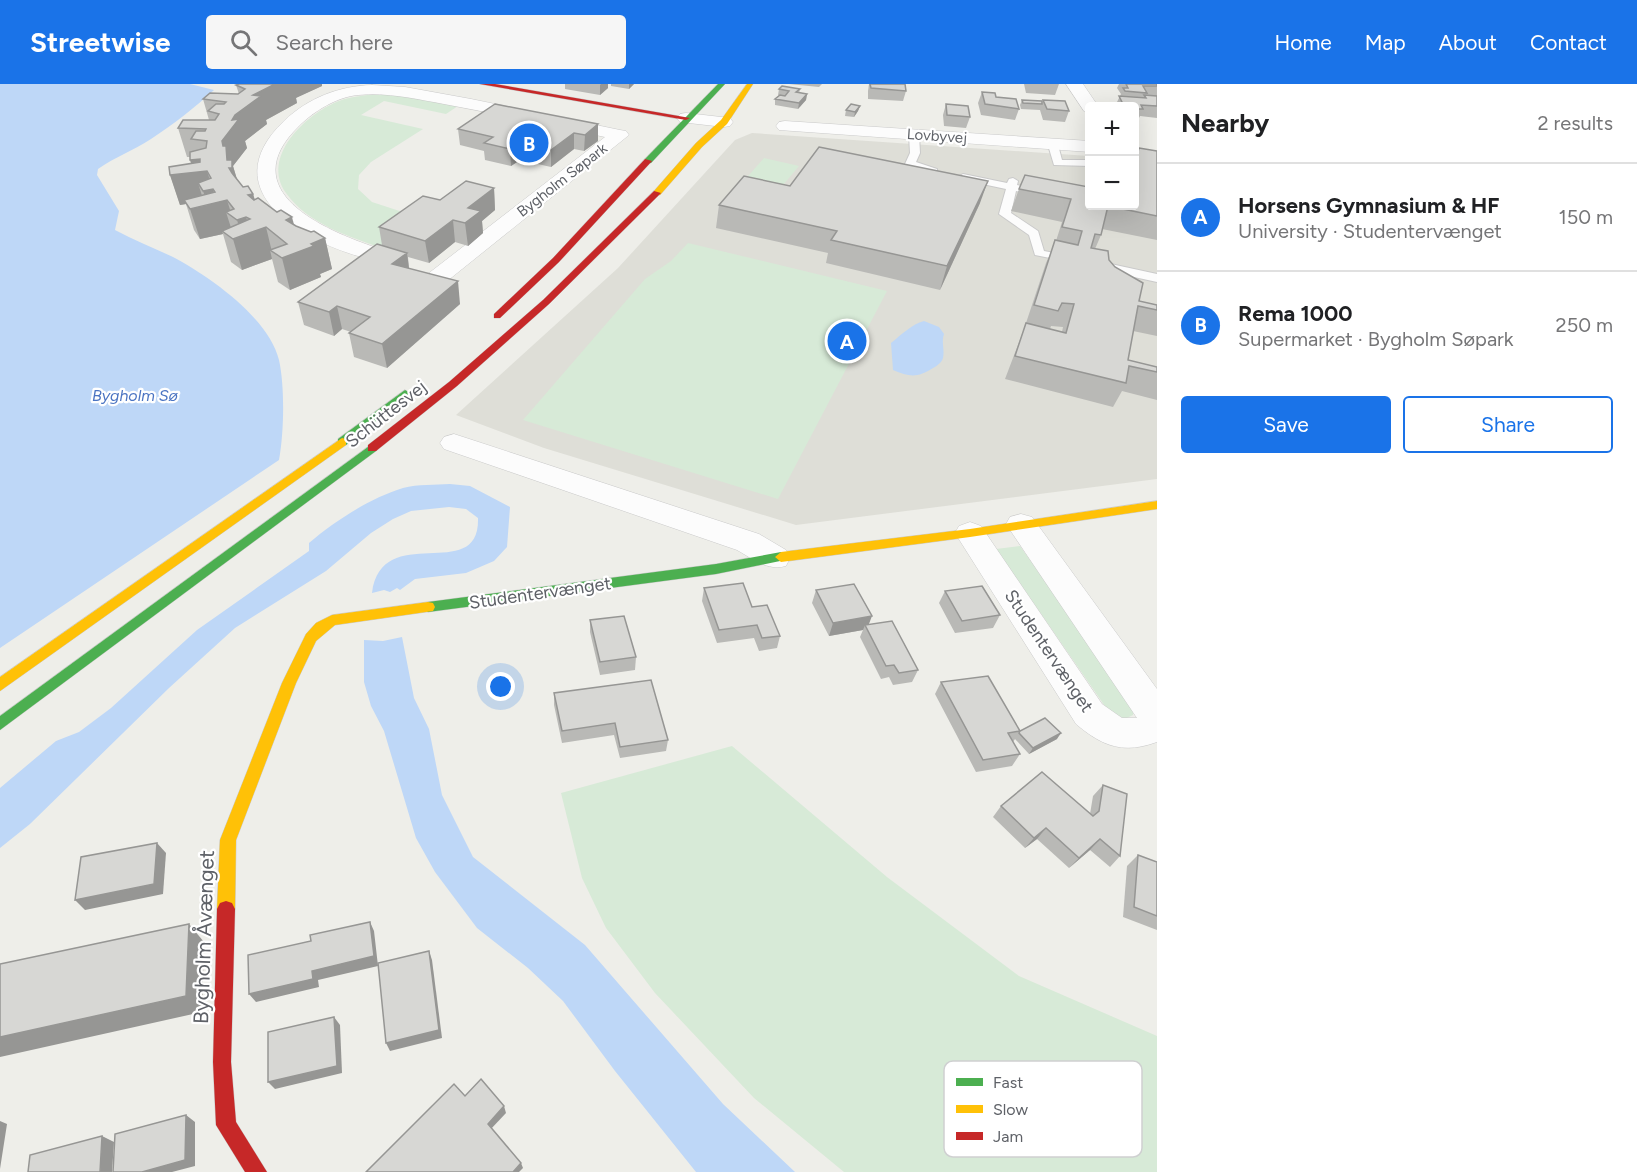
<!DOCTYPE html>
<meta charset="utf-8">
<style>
:root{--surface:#fff;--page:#f6f6f6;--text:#202124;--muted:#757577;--line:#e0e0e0;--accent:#1a73e8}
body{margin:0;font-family:Figtree,sans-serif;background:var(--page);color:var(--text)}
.controls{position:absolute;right:18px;top:18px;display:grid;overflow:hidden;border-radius:6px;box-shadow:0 6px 24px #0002}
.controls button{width:54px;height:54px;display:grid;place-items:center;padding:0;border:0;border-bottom:2px solid var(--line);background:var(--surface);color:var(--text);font:30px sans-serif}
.you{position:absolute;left:501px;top:603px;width:21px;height:21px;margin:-15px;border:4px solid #fff;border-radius:50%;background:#1a73e8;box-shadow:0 0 0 9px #1a73e833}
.badge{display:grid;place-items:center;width:39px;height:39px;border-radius:50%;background:var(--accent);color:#fff;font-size:20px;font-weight:700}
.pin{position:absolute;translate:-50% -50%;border:3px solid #fff;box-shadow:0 2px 6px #0006}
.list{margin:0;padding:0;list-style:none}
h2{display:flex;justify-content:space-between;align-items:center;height:78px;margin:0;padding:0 24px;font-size:26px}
h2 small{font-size:20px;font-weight:400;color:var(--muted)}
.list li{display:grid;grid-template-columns:39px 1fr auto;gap:18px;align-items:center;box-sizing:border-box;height:108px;padding:0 24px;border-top:2px solid var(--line)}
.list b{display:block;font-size:22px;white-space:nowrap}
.list p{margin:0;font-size:20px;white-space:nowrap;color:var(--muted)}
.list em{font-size:20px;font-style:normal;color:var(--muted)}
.actions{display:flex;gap:12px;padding:18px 24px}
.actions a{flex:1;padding:14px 0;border:2px solid var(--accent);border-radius:6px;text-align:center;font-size:21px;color:var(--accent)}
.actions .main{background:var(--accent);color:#fff}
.icon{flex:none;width:33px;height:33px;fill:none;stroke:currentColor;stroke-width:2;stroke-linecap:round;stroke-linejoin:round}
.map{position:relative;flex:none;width:1157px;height:1088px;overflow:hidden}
header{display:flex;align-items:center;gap:36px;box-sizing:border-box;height:84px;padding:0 30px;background:var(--accent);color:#fff}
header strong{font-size:28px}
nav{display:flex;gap:33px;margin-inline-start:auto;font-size:21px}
.search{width:420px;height:54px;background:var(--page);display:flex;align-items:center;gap:15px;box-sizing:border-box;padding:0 21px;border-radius:6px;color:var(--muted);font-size:22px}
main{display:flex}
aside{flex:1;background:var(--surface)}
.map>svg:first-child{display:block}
</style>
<header>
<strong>Streetwise</strong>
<div class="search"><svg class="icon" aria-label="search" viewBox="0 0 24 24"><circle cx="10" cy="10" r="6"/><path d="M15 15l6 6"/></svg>Search here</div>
<nav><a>Home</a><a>Map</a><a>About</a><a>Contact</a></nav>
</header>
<main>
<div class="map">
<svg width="1157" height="1088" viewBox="0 0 1157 1088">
<rect width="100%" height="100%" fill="#eeeee9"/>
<polygon fill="#deded7" points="752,49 1089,72 1090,122 1134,122 1157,79 1157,395 796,441 544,364 456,331 618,184 735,56"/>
<g fill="#d7ead7">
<path d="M374,10l22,1 62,11 -12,8 -62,-13 -23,14 62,14 -52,33 -12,13 -1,14 14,13 49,16 -37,31c-35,-13 -75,-24 -98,-56 -25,-36 18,-76 48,-90 13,-6 27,-7 40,-9z"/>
<polygon points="764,74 799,82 778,107 742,99"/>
<polygon points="688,159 887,207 778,415 523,336 645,195 671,177"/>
<polygon points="1020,462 1134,622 1133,631 1125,635 1109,628 996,465"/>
<polygon points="732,662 887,793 1019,892 1157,952 1157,1088 844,1088 754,1014 655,909 606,844 582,794 561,709"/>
</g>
<g fill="#bed7f7">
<path d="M0,0h190l24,6c-20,18 -40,34 -63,49 -17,11 -36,18 -53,30l-1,6 22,36 -4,19c19,10 39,18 58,27 36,19 96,61 106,103 6,27 5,73 0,100l-279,188z"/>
<path d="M924,237l15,6 5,7c-3,8 1,16 -1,24 -1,4 -6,8 -10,10 -15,10 -24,9 -40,2l-2,-27c10,-8 21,-19 33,-22z"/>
<path d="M450,400l20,2 40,21 -3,40 -13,14 -28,12 -51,6 -15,11 -3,-2 -7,4 -6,-2 -12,3c10,-74 108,-7 106,-75l-12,-9 -17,-2 -38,4 -18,8 -22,14 -45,38 -91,57 -66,60 -139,136 -30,24v-60l56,-47 23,-9 32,-24 86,-78 112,-79v-8c26,-22 61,-45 94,-55 15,-4 32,-3 47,-4z"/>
<polygon points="402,553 414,614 429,645 442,711 473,773 585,861 723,1020 795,1088 696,1088 615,987 563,917 528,884 477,844 435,788 416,754 384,647 371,622 364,598 364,556 383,557"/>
</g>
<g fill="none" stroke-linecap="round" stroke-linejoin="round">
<g stroke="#cacaca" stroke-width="2">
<g id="lane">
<polygon points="914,48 919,51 920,69 916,78 937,85 937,89 929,89 905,80 910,69 909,51"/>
<polygon points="1053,58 1058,61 1062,76 1090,76 1090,82 1054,81 1048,61"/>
<polygon points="963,90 1007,99 1009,95 1013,94 1018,97 1017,101 1090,117 1090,122 1094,122 1090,123 1016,107 1011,129 1038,147 1044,167 1075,173 1075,179 1035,171 1029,151 999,130 1006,105 959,95 958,93"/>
<polygon points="1097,177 1157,190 1157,198 1093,184 1093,178"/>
</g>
</g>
<g stroke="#cacaca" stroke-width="1">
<g id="street">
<polygon points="1066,0 1083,0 1098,22 1090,22 1090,28 1084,27"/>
<path d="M372,1l33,2 66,12 149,31 6,1 3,4 -193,155 -8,2 -8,-2 -3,-5 3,-5 185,-143c-53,-11 -107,-23 -161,-33 -28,-5 -57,-12 -86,-9 -21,2 -44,16 -59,31 -67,65 25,104 78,122l3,5 -3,5 -8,1c-65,-16 -158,-68 -85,-138 24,-23 55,-35 88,-36z"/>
<polygon points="686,29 730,34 733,38 730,42 724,43 680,38 677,34 680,30"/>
<polygon points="785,37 1090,57 1090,68 779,46 776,42 779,38"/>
<path d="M454,350l305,100 27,16 4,8 -4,8c-19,5 -33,-7 -49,-16l-293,-101 -4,-6 4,-6z"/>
<path d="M1021,430l11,3 125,172v53c-33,12 -54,5 -81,-18l-121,-191 4,-7 11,-4 11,4 121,178 20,14h15l-131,-194 4,-7z"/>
</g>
</g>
<g stroke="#cbcbcb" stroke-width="1">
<g id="fast">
<polygon points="718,0 725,0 651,79 645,79 645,75"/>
<polygon points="405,306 410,309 409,311 346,361 338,361 338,355"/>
<polygon points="372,360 378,364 376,367 0,646 0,632"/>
<polygon points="781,468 785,470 787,473 785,476 716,490 428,528 421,523 428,518 716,480"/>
</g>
</g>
<g stroke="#cbcbcb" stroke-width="1">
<g id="slow">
<polygon points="747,0 753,0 727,40 702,63 660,111 654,111 654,107 696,59 721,36"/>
<polygon points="342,354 346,355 346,361 0,607 0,593"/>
<polygon points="1157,417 1157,425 970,453 781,478 775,473 781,468 970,445"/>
<polygon points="428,518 433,519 435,523 433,527 335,541 316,557 296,599 236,756 235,825 232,831 226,833 220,831 217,825 220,756 282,599 306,550 316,539 332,531"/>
</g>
</g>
<g stroke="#cbcbcb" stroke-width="1">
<g id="jam">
<polygon points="480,0 495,0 690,34 686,36"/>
<polygon points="645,75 652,77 559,178 500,234 494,234 494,230 553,174"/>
<polygon points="654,107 661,109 549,220 457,302 376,367 368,367 368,361 449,298 543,216"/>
<polygon points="226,817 232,819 235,825 231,978 236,1038 267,1088 245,1088 216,1041 213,978 217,825 220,819"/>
</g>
</g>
<use href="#lane" fill="#fcfcfc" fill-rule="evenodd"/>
<use href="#street" fill="#fcfcfc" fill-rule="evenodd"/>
<use href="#fast" fill="#4caf50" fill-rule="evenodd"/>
<use href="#slow" fill="#ffc107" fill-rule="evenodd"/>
<use href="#jam" fill="#c62828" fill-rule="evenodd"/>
</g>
<g fill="#b9b9b6" fill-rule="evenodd">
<polygon points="565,0 608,0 608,4 600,11 565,5"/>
<polygon points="611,0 634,0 629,5 611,2"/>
<polygon points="789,0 822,0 819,3"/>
<polygon points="869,0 905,0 906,7 903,17 868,15 868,7"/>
<polygon points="1024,0 1059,0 1055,11 1026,9"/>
<polygon points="1119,0 1157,0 1157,34 1140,32 1138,36 1134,36 1134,22 1115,22 1121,10 1117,4"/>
<polygon points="236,1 322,2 297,13 296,14 297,19 266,36 267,40 245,57 247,64 233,82 237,96 243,103 253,110 255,116 294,141 325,154 332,185 320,190 321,193 290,206 278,198 272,175 242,186 231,178 223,150 200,155 194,146 186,120 180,121 170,91 191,79 190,73 187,73 178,44 209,36 203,15 238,10 239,10"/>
<polygon points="779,5 800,5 799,9 807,10 806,16 798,25 775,21 775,15 779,11 778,11"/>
<polygon points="982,8 996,13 1019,25 1015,36 981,31 978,19"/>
<polygon points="1022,16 1042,19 1043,16 1069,27 1065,38 1043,36 1040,26 1021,25 1020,21"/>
<polygon points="946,20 970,33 966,44 944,42 943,31"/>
<polygon points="860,22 858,27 854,33 845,32 846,26"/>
<polygon points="598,40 598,57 584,67 574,65 551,83 520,76 511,82 485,76 484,67 460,61 458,45"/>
<path d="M1139,64l18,3v89l-55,-11 -1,6 -6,14 14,11 30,41 18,4v31l-24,-5 -5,29 29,7v33l-35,-9 -9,16 -108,-28 19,-50 22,-66 10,-22 6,-19 -51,-11 8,-22 115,17v-49zM1051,242l12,1 -1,5 -12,-3z"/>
<polygon points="790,102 980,119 940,206 826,179 828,169 716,144 719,121"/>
<polygon points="494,104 495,126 482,137 483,149 468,162 455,158 429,179 408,173 409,184 460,220 387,284 354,273 349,249 351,248 342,245 334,252 304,241 298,218 382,161 379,143 440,116"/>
<polygon points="704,504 752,523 780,552 777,564 759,567 754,554 717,559 702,517"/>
<polygon points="816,506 869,540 918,586 912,598 893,601 889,593 881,595 860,553 863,546 829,552 812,519"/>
<polygon points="945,507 1000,531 993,544 955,549 939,519"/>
<polygon points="590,536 636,573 635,586 600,591 590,548"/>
<polygon points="941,598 1020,647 1057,655 1029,670 1015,655 1013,658 1020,670 1012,682 976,688 935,610"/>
<polygon points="554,609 668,656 666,667 620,674 614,651 562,659 554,621"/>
<polygon points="1103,701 1120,772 1110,783 1090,766 1069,784 1037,755 1025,764 993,733 1001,722 1090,730 1093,712"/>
<polygon points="1138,771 1157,778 1157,846 1123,833 1127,782"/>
</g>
<g fill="#969694">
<polygon points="275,0 322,0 322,2 296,14 297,19 266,36 267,40 245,57 247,64 233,82 240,105 237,114 223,62 222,57 232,36 235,31 253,11"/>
<polygon points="601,0 608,0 608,4 600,11 600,1"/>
<polygon points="629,0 634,0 629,5"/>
<polygon points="807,10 806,16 798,25 799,19"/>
<polygon points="860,22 858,27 854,33 855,28"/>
<polygon points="598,40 598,57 584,67 585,51"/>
<polygon points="574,49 574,65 551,83 551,66"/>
<polygon points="519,59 520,76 511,82 510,65"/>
<polygon points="200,75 207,87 217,118 227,116 232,132 226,128 232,147 222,147 223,150 200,155 190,125 208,121 203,107 198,99 204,118 184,116 186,120 180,121 170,91 194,88 190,76"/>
<polygon points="988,97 980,119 940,206 947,182"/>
<polygon points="494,104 495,126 482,137 483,149 468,162 465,139 468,124"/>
<polygon points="253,110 262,140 248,111"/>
<polygon points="246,133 251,149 266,143 272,168 270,166 272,175 242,186 233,155 242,152 237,136"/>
<polygon points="292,133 300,164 286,136"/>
<polygon points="453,136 455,158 429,179 425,157"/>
<polygon points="325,154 332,185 320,190 321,193 290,206 282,174 311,160"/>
<polygon points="407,169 410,192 392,180"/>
<polygon points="458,197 460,220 387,284 382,260"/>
<polygon points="337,222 342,245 334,252 329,228"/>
<polygon points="872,532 867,545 865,541 863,546 829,552 833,539"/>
<polygon points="1061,649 1057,655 1029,670 1033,664"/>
<polygon points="1046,744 1037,755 1025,764 1034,754"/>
<polygon points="1100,755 1090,766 1069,784 1079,774"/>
<polygon points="157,759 166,769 163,810 85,826 75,816"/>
<polygon points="370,838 374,847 378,882 318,896 319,903 256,918 249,910"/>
<polygon points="189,840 204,858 202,928 0,973 0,953"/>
<polygon points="429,867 432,876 442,954 390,967 386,959"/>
<polygon points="334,933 340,941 342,989 275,1005 268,998"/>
<polygon points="504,1022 506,1029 490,1046 488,1040"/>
<polygon points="186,1031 195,1038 195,1082 172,1088 142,1088"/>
<polygon points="0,1037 7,1040 0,1085"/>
<polygon points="102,1052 114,1058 112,1088 100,1088"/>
<polygon points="521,1079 523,1084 519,1088 513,1088"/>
</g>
<g fill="#d7d7d4" stroke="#969694" stroke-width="1.5">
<polygon points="239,0 275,0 253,11 261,12 235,31 232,36 239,35 222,57 223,62 226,62 227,76 232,76 232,84 229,84 232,89 243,103 248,102 253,110 248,111 254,116 258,114 277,128 281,126 292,133 286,136 296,142 311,148 314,147 325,154 311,160 314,162 282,174 270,166 287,160 266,143 233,155 222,147 250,135 246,133 237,136 226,128 234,125 227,116 190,125 184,116 215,108 213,105 203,107 198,99 211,94 207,87 170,91 169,83 200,78 200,75 190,76 190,68 206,64 207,57 191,55 196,47 205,47 206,45 178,44 183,36 215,36 219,30 208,27 216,20 224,20 226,18 203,15 210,9 238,10 245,5 236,1"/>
<polygon points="870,0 905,0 906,7 871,4"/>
<polygon points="1126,0 1157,0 1157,2 1143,2 1147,9 1125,7 1123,4 1128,4"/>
<polygon points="782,2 800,5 796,8 807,10 799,19 775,15 780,11 785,12 789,7 779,5"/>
<polygon points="982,8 995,9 996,13 1016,15 1019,25 985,20"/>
<polygon points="1144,11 1157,12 1157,22 1141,21 1143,25 1134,25 1134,22 1124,22 1119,12 1146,14"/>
<polygon points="1022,16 1042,17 1042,20 1023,19"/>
<polygon points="1043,16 1065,17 1069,27 1047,25"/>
<polygon points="495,20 598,40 585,51 574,49 551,66 519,59 510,65 484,59 493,53 458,45"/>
<polygon points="851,20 860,22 855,28 846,26"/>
<polygon points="946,20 968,22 970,33 947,31"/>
<polygon points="819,63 988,97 947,182 831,156 837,147 719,121 744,92 790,102"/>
<polygon points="1139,64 1157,67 1157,132 1108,122 1101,151 1095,150 1091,164 1108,167 1109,176 1115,183 1143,199 1139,217 1157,221 1157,226 1138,222 1128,276 1157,283 1157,288 1129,282 1126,299 1015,272 1026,239 1066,249 1074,220 1062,219 1058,227 1034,221 1055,156 1078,161 1082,147 1062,143 1071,115 1019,105 1025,91 1089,103 1089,122 1134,122 1134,82"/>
<polygon points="466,97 494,104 468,124 481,127 465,139 453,136 425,157 379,143 423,112 440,116"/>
<polygon points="377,160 407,169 392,180 458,197 382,260 349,249 370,233 337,222 329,228 298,218"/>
<polygon points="743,499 752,523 767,521 780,552 762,554 757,541 719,546 704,504"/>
<polygon points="854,500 872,532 833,539 816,506"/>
<polygon points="982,502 1000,531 962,537 945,507"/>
<polygon points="624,532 636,573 600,578 590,536"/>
<polygon points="892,537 918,586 899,589 894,581 886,582 865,541"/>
<polygon points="988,592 1020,647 1008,649 1020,670 983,676 941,598"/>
<polygon points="651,596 668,656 620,663 615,639 562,647 554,609"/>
<polygon points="1045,634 1061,649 1033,664 1019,649 1020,647"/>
<polygon points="1042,688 1093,732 1099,727 1103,701 1127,710 1120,772 1100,755 1079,774 1046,744 1034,754 1001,722"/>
<polygon points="157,759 154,800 75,816 81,773"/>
<polygon points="1138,771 1157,778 1157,832 1134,823"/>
<polygon points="370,838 374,872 312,887 313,895 249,910 248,871 311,857 310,851"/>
<polygon points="189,840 186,912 0,953 0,880"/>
<polygon points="429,867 439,946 386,959 378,879"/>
<polygon points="334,933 337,982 268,998 268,948"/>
<polygon points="481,995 504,1022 488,1040 521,1079 513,1088 366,1088 454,1000 465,1012"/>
<polygon points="186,1031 185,1076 142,1088 113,1088 115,1050"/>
<polygon points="102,1052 100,1088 28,1088 30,1071"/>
</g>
<g text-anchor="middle" stroke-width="4.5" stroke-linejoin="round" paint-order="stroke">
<g font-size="15" fill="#5e6167" stroke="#fff">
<text transform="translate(937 52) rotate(4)" y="5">Lovbyvej</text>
<text transform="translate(562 96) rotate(-38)" y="5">Bygholm Søpark</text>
</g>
<g font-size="16" font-style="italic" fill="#4b74c2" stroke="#fff">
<text x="135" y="317">Bygholm Sø</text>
</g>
<g font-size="18" fill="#5e6167" stroke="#fff">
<text transform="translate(386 330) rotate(-38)" y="6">Schüttesvej</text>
<text transform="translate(540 509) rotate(-8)" y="6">Studentervænget</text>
<text transform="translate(1049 567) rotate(56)" y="6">Studentervænget</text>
</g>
<g font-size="21" fill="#5e6167" stroke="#fff">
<text transform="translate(204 853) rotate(-88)" y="7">Bygholm Åvænget</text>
</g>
</g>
<rect x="944" y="977" width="198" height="96" rx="9" fill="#fff" stroke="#cfd0d1" stroke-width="1.5"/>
<rect x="956" y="994" width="27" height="8" fill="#4caf50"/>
<rect x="956" y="1021" width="27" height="8" fill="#ffc107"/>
<rect x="956" y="1048" width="27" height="8" fill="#c62828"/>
<g font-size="16" fill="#5e6167">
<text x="993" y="1004">Fast</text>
<text x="993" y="1031">Slow</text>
<text x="993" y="1058">Jam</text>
</g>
</svg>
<div class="controls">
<button>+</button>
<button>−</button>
</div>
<div class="you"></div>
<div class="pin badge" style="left:847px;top:257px">A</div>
<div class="pin badge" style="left:529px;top:59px">B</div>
</div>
<aside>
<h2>Nearby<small>2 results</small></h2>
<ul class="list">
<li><span class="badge">A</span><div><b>Horsens Gymnasium &amp; HF</b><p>University · Studentervænget</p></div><em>150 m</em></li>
<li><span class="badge">B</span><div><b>Rema 1000</b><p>Supermarket · Bygholm Søpark</p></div><em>250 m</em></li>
</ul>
<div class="actions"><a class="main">Save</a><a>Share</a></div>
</aside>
</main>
